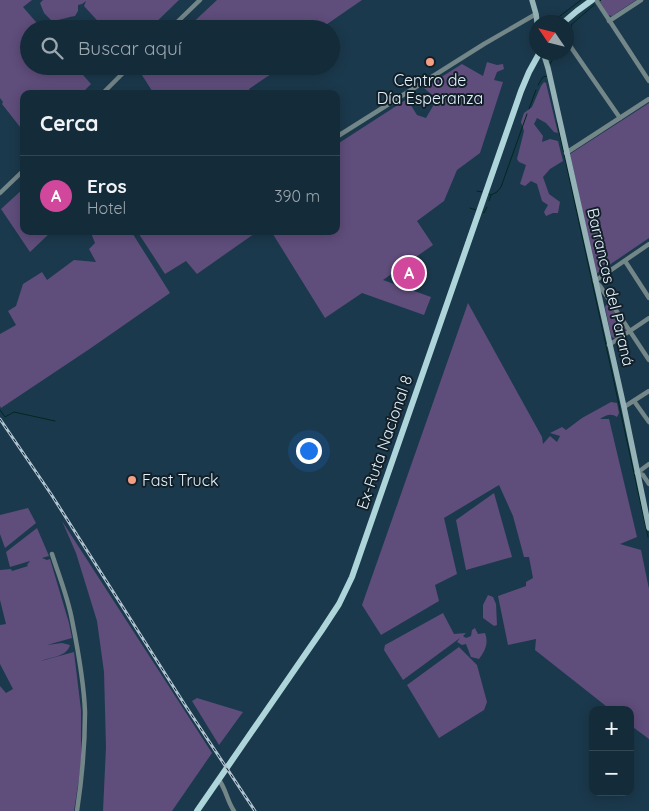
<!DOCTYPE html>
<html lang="es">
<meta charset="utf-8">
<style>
:root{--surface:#142b39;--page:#213744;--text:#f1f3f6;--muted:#9da7ae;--line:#334753;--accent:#f39f84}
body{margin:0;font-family:Quicksand,sans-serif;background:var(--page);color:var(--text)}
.controls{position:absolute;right:15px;bottom:15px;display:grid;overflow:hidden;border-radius:10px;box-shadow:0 2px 12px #0003}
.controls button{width:45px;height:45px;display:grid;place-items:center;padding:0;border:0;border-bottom:1px solid var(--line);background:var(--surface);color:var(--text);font:25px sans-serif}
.compass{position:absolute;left:529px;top:15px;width:45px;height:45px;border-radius:50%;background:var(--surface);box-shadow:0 2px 12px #0003;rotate:305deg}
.you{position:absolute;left:308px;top:450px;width:18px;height:18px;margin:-12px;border:4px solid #fff;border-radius:50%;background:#1a73e8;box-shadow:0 0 0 8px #1a73e833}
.badge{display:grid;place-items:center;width:32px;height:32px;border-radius:50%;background:var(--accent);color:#fff;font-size:16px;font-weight:700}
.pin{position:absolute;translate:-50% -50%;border:2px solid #fff;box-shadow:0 1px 5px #0006}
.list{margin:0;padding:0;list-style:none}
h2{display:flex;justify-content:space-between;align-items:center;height:65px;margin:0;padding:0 20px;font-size:21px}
h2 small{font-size:16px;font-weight:400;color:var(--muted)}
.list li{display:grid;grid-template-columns:32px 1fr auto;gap:15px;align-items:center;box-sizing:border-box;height:80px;padding:0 20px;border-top:1px solid var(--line)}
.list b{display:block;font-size:19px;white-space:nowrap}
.list p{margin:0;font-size:16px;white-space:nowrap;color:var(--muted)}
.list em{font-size:16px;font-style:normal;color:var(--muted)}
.icon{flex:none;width:28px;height:28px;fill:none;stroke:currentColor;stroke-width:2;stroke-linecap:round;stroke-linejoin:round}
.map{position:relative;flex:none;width:649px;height:811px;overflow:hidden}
.search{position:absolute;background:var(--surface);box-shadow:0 2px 12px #0003;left:20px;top:20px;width:320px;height:55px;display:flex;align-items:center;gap:12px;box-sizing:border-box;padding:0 18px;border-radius:28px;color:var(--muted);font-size:19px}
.panel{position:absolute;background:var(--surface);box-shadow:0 2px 12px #0003;left:20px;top:90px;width:320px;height:145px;border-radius:10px}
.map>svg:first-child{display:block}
</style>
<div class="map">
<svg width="649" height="811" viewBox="0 0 649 811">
<rect width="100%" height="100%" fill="#1b394c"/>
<g fill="#5f4d7b">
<polygon points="0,0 32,0 23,7 42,29 29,29 29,66 75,66 91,84 81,94 24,94 24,132 2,104 3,102 0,98"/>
<path d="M43,0h136l-30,29h-44l-21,-23 2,-5 -4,3 -4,1v6l-3,5c-8,1 -16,5 -24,4l-7,-7 -4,-10z"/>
<polygon points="217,0 362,0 320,29 186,29"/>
<polygon points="599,0 636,0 612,16 608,15"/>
<polygon points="487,62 497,65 503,64 504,69 497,72 494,80 503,82 480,153 457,170 444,201 417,221 433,245 383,280 431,297 424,315 362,293 325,318 271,231 336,231 336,139 339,143 407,99 417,115 426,118 437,99 424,88 462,64 483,76"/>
<polygon points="146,66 283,66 249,89 251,94 154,94 140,72"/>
<polygon points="544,82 546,83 558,133 554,132 546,123 537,118 534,124 543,136 542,142 550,139 558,141 563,161 550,169 543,177 549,194 560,202 558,213 553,213 546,216 544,212 548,205 542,201 537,184 531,181 525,186 520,184 526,165 519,162 517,159 524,131 521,122 524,113 532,107 541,86"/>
<polygon points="649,103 649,238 596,274 570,154"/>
<polygon points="24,188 24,231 52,231 30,252 1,209"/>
<polygon points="94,231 131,231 170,293 91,348 1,408 0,406 0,334 16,325 8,311 16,306 23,284 42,272 47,280 74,260 96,262 89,249 95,243 91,233"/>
<polygon points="137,231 258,231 197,274 186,261 165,274"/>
<path d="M468,303l74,134 1,7 7,-8 7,6 3,-6 -10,-3 12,-6 4,3 16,-12 29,-16 6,1 2,10 -2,4c-6,-4 -11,-2 -17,2h9l28,118 -17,7 21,6 8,39v150l-19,-14v-15h-19l-76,-60 1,-11 -28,6 -10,-49 28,-10v-4l7,-4 -4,-21h-5l-11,-41 -14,-31 -55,33 13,56 -22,11 4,16 -58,34 -19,-30z"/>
<path d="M607,304l3,1 16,24c-1,4 -9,9 -13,9l-2,-2 -6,-29z"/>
<polygon points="494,493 512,557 466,570 456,520"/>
<polygon points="28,508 36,523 5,548 0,534 0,515"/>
<polygon points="62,521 212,753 172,811 103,811 106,747 104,672 97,621 76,553"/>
<path d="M37,528l12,28 -7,2 5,2 3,-1 19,64 3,15 -25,7 15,-2 8,2c-3,12 -20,12 -29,16l33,-9 7,58v55l-7,46h-74v-125l6,7 7,-4 -13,-25v-39l6,-1 -6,-24v-30l11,-1 1,2 16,-5 -1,-1 3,-4 -20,6 -4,-15z"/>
<polygon points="488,595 493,597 496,604 497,625 494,626 483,618 483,605"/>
<path d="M443,613l11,21 12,-1 -3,3 3,2 5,-2 1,-6 3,-2 3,6 7,-1c4,10 0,18 -6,26l-8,-2 -5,-13 -4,1 -5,-3 3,-4 -57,42 -19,-30 1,-5z"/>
<polygon points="459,647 477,665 487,702 484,710 439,738 407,685"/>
<polygon points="197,698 243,712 219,745 192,701"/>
</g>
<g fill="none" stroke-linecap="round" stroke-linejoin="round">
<g stroke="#00281f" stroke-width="1">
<polyline points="600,1 601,0"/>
<polyline points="552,22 581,0"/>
<polyline points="567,36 572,24 594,5"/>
<polyline points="550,64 557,52"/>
<polyline points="538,85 543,77 547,76"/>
<polyline points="529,109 536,90"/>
<polyline points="557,122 648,537"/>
<polyline points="477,191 482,192"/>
<polyline points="489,194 491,195 497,192 501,187 527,114"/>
<polyline points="489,201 491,195"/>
<polyline points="470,208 476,210"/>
<polyline points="483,212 484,213 487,207"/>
<polyline points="0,410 5,417 14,412 55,421"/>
</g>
<g stroke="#738688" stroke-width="4.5">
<polyline points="596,0 649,81"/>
<polyline points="609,21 641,0"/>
<polyline points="170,29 200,0"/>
<polyline points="566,40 620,118"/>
<polyline points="102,94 130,66"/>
<polyline points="338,136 484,44 536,14"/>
<polyline points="566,153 649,99"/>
<polyline points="0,193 24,170"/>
<polyline points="649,244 595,281 600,286 649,360"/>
<polyline points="625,261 649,298"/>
<polyline points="609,345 649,318"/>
<polyline points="634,401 649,422"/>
<polyline points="624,407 649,391"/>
<polyline points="637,473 643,475 649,484"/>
<polyline points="637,473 649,464"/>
<path d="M52,554c7,22 16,44 20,66 6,30 12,62 13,92 0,33 -3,66 -8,99"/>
<path d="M219,780c7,9 8,21 15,31"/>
</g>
<g stroke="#95b3b6" stroke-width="5.5">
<polyline points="532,0 536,14 537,22"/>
<polyline points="543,52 548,68 624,407 649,528"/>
</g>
<g stroke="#aed6da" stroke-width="6">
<polyline points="564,22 577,11 592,0"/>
<polyline points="197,811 322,630 339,604 352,577 521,91 529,72 540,52"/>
</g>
<g stroke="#aec3d1" stroke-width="3">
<polyline id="rail" points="0,419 51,494 185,705 255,811"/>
</g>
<use href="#rail" stroke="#121f27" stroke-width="1" stroke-dasharray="4" stroke-linecap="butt"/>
</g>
<g fill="#f39f84" stroke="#121f27" stroke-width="2">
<circle cx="430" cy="62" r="5"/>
<circle cx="132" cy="480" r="5"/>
</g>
<g text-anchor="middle" stroke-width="4" stroke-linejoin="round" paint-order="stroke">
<g font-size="16" fill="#e1f2fe" stroke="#121f27">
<text x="430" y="86">Centro de<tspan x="430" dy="18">Día Esperanza</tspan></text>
<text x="142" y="486" text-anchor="start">Fast Truck</text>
</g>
<g font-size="16" fill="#e1f2fe" stroke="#121f27">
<text transform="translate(611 287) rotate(77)" y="6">Barrancas del Paraná</text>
<text transform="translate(384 442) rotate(-71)" y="6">Ex-Ruta Nacional 8</text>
</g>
</g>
</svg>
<div class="controls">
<button>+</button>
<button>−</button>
</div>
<svg class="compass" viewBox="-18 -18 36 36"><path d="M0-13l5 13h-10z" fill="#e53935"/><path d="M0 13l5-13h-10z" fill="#9da7ae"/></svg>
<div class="you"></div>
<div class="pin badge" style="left:409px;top:273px;background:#d1479c">A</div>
<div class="search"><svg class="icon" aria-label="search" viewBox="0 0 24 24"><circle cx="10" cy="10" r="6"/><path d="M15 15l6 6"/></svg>Buscar aquí</div>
<section class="panel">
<h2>Cerca<small></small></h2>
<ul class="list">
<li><span class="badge" style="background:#d1479c">A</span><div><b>Eros</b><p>Hotel</p></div><em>390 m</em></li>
</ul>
</section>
</div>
